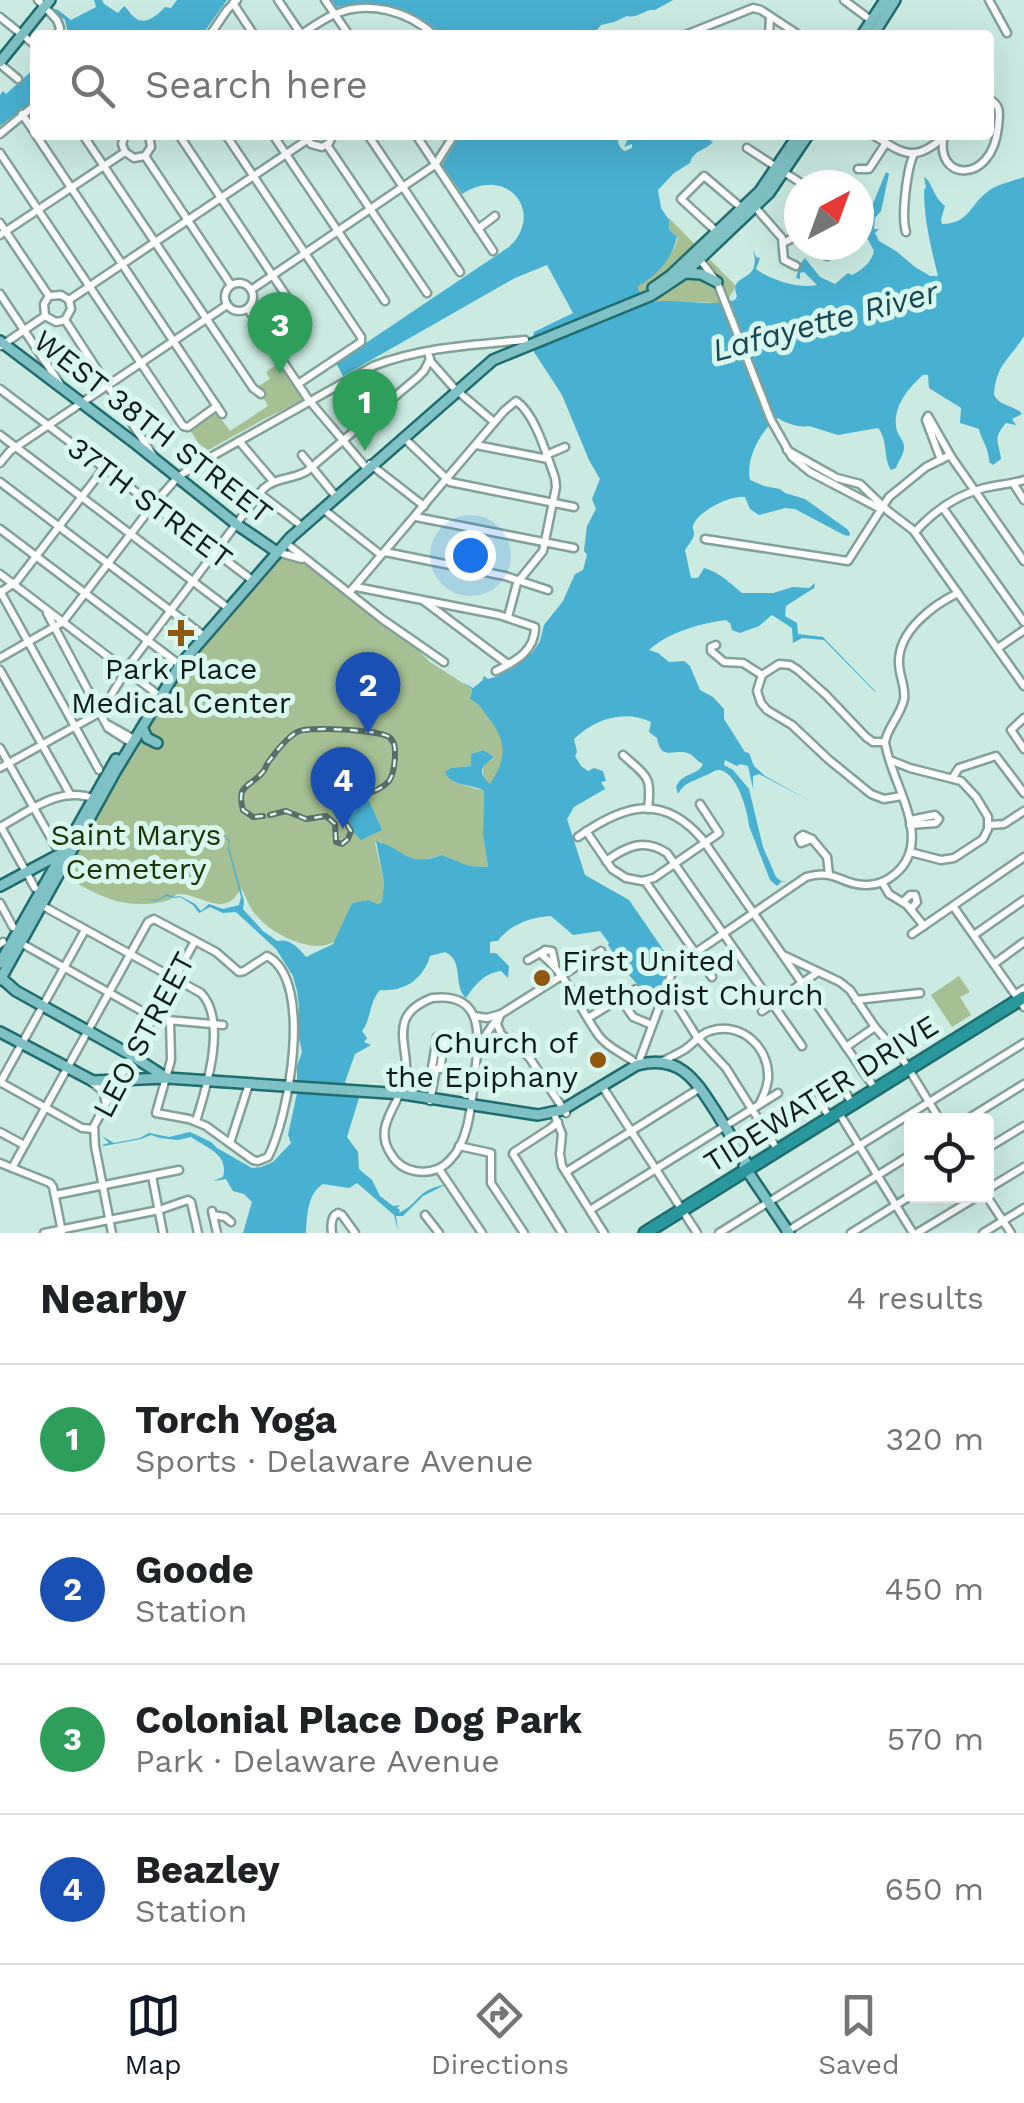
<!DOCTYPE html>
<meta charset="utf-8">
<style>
:root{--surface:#fff;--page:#f2f2f2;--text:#202124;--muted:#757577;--line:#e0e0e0;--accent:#111827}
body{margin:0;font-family:"Work Sans",sans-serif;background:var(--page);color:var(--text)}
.controls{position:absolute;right:30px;bottom:30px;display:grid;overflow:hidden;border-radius:10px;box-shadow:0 10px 40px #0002}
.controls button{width:90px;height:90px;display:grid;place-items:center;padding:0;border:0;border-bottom:2px solid var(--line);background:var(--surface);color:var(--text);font:50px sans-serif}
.compass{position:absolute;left:784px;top:170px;width:90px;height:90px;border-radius:50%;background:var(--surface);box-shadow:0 10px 40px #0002;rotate:41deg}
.you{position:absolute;left:470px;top:555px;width:35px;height:35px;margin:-25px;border:8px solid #fff;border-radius:50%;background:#1a73e8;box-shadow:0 0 0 15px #1a73e833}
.badge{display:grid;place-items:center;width:65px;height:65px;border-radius:50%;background:var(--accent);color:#fff;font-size:32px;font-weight:700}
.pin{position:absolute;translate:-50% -82px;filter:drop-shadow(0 2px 5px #0008)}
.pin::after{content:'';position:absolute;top:52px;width:35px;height:30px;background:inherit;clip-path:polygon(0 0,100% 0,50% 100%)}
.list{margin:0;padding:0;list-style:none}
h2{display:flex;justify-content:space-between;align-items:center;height:130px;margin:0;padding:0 40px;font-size:42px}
h2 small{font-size:32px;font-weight:400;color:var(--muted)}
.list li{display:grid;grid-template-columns:65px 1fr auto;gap:30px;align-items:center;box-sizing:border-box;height:150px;padding:0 40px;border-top:2px solid var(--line)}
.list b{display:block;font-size:38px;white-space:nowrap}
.list p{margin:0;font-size:32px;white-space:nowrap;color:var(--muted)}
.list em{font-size:32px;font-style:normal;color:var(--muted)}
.icon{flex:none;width:55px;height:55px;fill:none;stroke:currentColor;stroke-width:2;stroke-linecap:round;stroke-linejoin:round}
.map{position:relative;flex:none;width:1024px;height:1233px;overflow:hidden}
.search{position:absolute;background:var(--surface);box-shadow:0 10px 40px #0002;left:30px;right:30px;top:30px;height:110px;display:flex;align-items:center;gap:25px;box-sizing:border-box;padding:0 35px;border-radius:10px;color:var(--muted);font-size:38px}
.sheet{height:730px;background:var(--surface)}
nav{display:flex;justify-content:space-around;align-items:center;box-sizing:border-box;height:140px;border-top:2px solid var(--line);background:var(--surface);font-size:28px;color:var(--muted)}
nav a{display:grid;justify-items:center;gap:5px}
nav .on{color:var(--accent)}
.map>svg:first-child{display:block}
</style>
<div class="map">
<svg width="1024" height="1233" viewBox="0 0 1024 1233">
<rect width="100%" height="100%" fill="#caeae2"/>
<g fill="#a6c093">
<path d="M669,218l67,68 -9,15 -7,3 -15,-2 -66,-1 -4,-16c17,-13 37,-25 43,-47l-8,-8 -3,-7z"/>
<polygon points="279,363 304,400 264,419 208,450 199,444 190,430 217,413 230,431 268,406 257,387 270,379 266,372"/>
<path d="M278,556l31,10 110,85 11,11 39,25 3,2 -2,7c13,10 32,33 34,52 1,10 -9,29 -14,37 -8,-8 -10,-15 -2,-25l6,-1 -11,-9 -12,4v12l-20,2 2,14 31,9 -1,44 5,32 -19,-1 -27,-11 -25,6 -23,-10 -14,-10 -5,2 9,39 -2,20 -4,2 -10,-4 -16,3 -16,37c-19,17 -65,-6 -79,-24 -8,-8 -10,-18 -16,-28 -16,33 -41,4 -64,6 -7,7 -11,7 -21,9 -41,5 -59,-10 -94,-27l71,-126 57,-92z"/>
<polygon points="959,976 970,992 960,997 971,1015 952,1027 931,995"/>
</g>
<g fill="#48b0d0">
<path d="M94,0h8l2,4 14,9 6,-7c4,3 6,8 10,11 10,10 24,-2 31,-10l6,1 6,-8h50l-25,35h-140l5,-5 -2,-10 -14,-12 7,2 13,10 25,-13z"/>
<path d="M332,0h341l-18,10c-8,-2 -18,9 -28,6l-13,6 -13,3 -8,10h-151c-33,-31 -62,-35 -106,-28z"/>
<polygon points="35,68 35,100 0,126 0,95 3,91 6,94"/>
<path d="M460,135h158c-1,6 1,14 7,16l7,-3v-4l-8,3 4,-8 10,-3 1,3 6,-4h68l-3,6 3,1c-9,10 -19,7 -23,21l-16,10 -16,17 3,18 8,12v9l8,8c-6,24 -20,38 -40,50l8,16c31,-6 60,5 90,-3l2,-4c-8,-20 14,-15 17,-30 2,-5 0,-11 -1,-16l3,7 4,1 -4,11c14,11 43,20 61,16l-13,-13 -4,1v6l-4,-1 4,-14 5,-6 15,19 15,7 13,-11 4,2c10,-5 19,-12 22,-24l-9,-17 -6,1v-28l6,9h3v-6l4,-4 14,-34 3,2 -8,37 -6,7 -1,11h5l-4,4 4,8 17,10 19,16 15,9h8c-7,-28 -14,-57 -14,-86l2,-3 -2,-10c9,5 8,19 21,29l-4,13 1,5c27,-1 26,-16 44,-31 11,-9 25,-11 38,-16v159c-14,23 -28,28 -30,59 6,12 21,10 28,19l-10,5 4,6 -10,-2c-14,16 -7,19 -5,36l-8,6 -4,-3c1,-11 -8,-23 -10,-33l-19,-6 1,-15 -32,-20 -1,-13h-5c-16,14 -32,34 -26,56 2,6 7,10 7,15 1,7 -6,15 -8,22l-5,2c-8,-13 -3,-30 -13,-42l-40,7 -29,-9c-8,2 -23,-2 -31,-8 -17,11 -33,42 -28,62l14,6 16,3 5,4 20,6 42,30 3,4 -1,3 -5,-1 -49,-26 -10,-1 -26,7 -9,-6 -5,-12c-14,-2 -48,14 -52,29 -1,3 2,6 1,9 -2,6 -6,10 -9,15l6,28h7l6,-10c15,4 26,15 38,25h31l20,-6 16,1 6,-5 -1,5 -28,18 -1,10 12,7 1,11 25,3 52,54 1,2 -52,-53 -22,-2 -9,5 -1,-15 -20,-13 -13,11 -19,7 -8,-3 -2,-7 -4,-3c-25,3 -59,13 -77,30l9,3 11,9 15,-1 6,5 10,24 13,7 11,12v10l21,33 4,1 5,13 11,10 45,25 -51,-27 -6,2v13l-5,-23 -8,-2 -3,2 -12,-6 -1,5 9,5 16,19 14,58 13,30 5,4h6l-6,1 -4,4 -7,-6 -21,-54c-1,-15 -12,-53 -29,-56 -5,-1 -12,5 -16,6 -12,6 -19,6 -26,18l-2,-7c6,-15 22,-11 27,-23 -5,-2 -8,-7 -13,-10 -14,-7 -29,9 -33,-16l-8,-6 2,-10c-26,-13 -57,-3 -77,17l3,13 -2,4 6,10 7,5 6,-3 9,3 3,10 -5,1 4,7 -31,18 -7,12 18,56 44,25 44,64 -4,3 -12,33c-23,-15 -35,-33 -49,-55l1,-2 -9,-12 -27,4 -22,-19c-17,1 -34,6 -47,18 -10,9 1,5 -14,8v11h6l13,13 -1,12 -7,-7c-17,2 -26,14 -35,27 -14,-13 -1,-37 -21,-46l-15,4c-7,23 -25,36 -50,34 -11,12 -9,30 -18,41l5,7 -3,4 7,3 -16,9 -10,28 14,16 -12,39 11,15 1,17 13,11 8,16 13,10 7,-1 -3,3 3,2 -1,3c21,-10 18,-24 46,-28l-22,11 -20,20h-7l2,15 -4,-16 -37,-32 -8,5 -26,-4c-16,10 -16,32 -17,49h-63l9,-31 -8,-8 -11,-3 -7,-12 -13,2 10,-4c6,-23 -16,-29 -32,-40l-13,3 -18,-2 -9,-3 -10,4 -37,7 -2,-1 7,-2 -7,-7 12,7 26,-5 9,-5 20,4 21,-5 21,10 6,6 35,20 9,-1 12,-5 18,-19 -3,-8 9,-42v-27l5,-14 -5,-23 2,-22 -2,-16 -4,-15 -17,-27 -40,-37 -13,1 -13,-6 -11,6 -6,-8 -13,-8 -5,1 -9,-2 -9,5 -21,-2 21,1 10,-6 8,3 5,-1 15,8 6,7 8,-7 14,5 16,-4 2,-8 -13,-48 1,-7 -8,-12 9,11 -1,7 15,53 -1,8 20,22 14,10c12,-3 21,6 29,16l27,-13 19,-41 16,-3 10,4 4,-2 2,-20 -8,-41c30,8 29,27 66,14l27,11 19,1 -5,-32 1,-44c-12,-8 -32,-3 -39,-19l6,-4 20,-2v-12l12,-4 11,7c-12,10 -18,13 -4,27 17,-27 18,-42 -3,-68 -6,-8 -8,-13 -17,-17l2,-10 -10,-7 11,6 9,-7 2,-5 4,3 11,-3v-2l16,-7 18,-15 7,-11 4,-16 19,-24 12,-27 8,-4 4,-15 -3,-4 3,-25 9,-17 -4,-10 8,-20 -11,-19 -27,-65 -28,-43 -2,-11 2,-9 39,-19 -26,-48 -32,13 -172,98 -7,-13 173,-116c37,-34 -2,-83 -47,-53l-20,-29z"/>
<path d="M368,799l14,31 -21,10c-10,-10 -23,-24 -12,-37z"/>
</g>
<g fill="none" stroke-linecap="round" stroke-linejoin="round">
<g stroke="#83a199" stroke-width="11">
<g id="minor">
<polyline points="38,0 57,20 60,28 58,35"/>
<polyline points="278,0 301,34"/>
<polyline points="325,0 349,35"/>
<polyline points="844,0 872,21"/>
<polyline points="989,0 1007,33"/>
<polyline points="233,3 254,35"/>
<polyline points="0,17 35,45"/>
<polyline points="210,35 227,10 237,0"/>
<path d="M300,35c11,-7 23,-16 35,-21 34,-14 73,-3 99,21"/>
<polyline points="685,35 753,8 761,10 799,35"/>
<polyline points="769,35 770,17"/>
<polyline points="0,64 18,79"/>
<polyline points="22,114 35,133"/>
<polyline points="0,134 35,105"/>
<polyline points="36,135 222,414"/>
<polyline points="83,135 253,388 261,394"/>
<polyline points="179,135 297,312"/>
<polyline points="226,135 361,337 361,342 298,384"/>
<polyline points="273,135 385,301"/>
<polyline points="305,135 311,144 322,147 329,143 333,135"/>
<polyline points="368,135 460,272"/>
<polyline points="416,135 493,251"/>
<path d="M873,135c28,17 41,29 69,3"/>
<path d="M944,135c-11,46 48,51 54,-8 1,-13 4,-21 -9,-28"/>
<polyline points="327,145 427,293"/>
<polyline points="747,148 804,185"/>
<polyline points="125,152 134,158 145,156 151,147 149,135"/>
<polyline points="125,152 122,144 125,135"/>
<polyline points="0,153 183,426 188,427 217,406"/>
<polyline points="145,156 231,285"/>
<polyline points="858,169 869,169 886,143"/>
<polyline points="754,206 782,238 784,260 796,266"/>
<polyline points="0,223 49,296"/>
<polyline points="478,229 495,216"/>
<polyline points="717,232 681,199 704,176 744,210"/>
<path d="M906,232c-5,-16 1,-64 8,-78"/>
<polyline points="0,235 125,152"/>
<polyline points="783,243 799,235"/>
<polyline points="697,256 717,282 771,420 792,457 810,472 877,507 883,506"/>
<polyline points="827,256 838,249"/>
<circle cx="239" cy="297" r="14"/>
<polyline points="251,290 435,165 454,135"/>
<polyline points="0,294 60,384"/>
<polyline points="69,300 307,140"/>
<polyline points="248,309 308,399 368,470"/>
<polyline points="45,315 44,304 49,296 61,295 69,300"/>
<polyline points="45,316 56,322 65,320 71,309 69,300"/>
<polyline points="65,320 154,457"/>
<polyline points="1,346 45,316"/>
<polyline points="429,356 431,362 454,388 494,422"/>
<polyline points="0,389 252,580"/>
<polyline points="0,435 228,608"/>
<polyline points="403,437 450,482 574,507"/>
<polyline points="239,441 273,481"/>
<polyline points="476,445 548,459"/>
<polyline points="787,450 837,478 860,484 888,511 913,530 1024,686"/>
<polyline points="302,455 337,498"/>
<polyline points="546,455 565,447"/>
<polyline points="941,460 926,420 928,416 952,458 1024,561"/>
<polyline points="0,463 10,451 227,305"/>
<polyline points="370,464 424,506"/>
<polyline points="0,482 204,636"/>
<polyline points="1013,483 1024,500"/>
<polyline points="259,493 299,524"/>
<polyline points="943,508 1024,622"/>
<polyline points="323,509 381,555"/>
<polyline points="416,517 574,548"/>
<polyline points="0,529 180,665"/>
<path d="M915,532c18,-20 42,-37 69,-44 13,-3 27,-4 40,-8"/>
<polyline points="705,539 848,561 889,497 926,467 950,455"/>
<polyline points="286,543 382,619 444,662"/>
<polyline points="277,552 302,559"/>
<polyline points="385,552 505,576 548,590"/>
<polyline points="0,574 161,697"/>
<path d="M356,587l143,28 36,12c0,24 -19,34 -39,44"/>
<polyline points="0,591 99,770"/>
<polyline points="1,592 17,581 104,468"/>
<path d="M349,593l155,-182 12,-10c19,12 31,55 39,77l1,9 -13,64 -26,32 -9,34"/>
<polyline points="424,601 505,662 510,664"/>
<polyline points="47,613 108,728 133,744"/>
<polyline points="716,645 711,647 711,651 724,662 743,663 762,675"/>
<polyline points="998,648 1024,630"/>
<path d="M0,658l63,-36 90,-117 24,-27 14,-10 182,-102c50,-19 99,-21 152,-26"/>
<polyline points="0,670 70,794"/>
<polyline points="762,675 757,691 761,703 767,710 792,725 828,759 871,794 884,799 902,796"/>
<polyline points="762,675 779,664 790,665 798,670 826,695 866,737 873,742 885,742"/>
<polyline points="1024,718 1011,730 1024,749"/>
<polyline points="109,725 136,740"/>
<polyline points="0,748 56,847"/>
<path d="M623,755c24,22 29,20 25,54"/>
<polyline points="890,760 910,768 961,781 976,797 988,817 988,829 983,839 954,858 941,860 910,852"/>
<path d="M0,768l101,-56 29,-48 133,-175c13,-12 29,-9 44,-18l111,-94 6,-6 6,-12"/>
<polyline points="953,777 959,768 996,756 1024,793"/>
<polyline points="910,820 935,815 939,819 936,823 910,825"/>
<polyline points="989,825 1004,824 1024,811"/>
<path d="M0,827c30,-16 59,-42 95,-28"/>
<polyline points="1,827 35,888"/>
<polyline points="586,831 612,869 626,878 642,881 654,878 719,833 700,804"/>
<polygon points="803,835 812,839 801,843 799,838"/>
<path d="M578,837c45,-32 85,-45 125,3l173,250"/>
<polyline points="812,839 827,857 829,874"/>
<path d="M606,861c21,-15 38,-23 61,-8l135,193"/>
<polyline points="645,881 712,977"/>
<polyline points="882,882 889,894 907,905 924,926"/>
<polyline points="903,902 910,895 915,895 917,902 911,909"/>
<polyline points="0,903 13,927"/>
<path d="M41,905l160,88c27,28 5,96 -5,128"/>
<polyline points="953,906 1024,1007"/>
<polyline points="912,934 1024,857"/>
<polyline points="974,935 1024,900"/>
<polyline points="19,942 156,1019 223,1025"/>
<polyline points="0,944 3,942"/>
<polyline points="783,955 840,982 850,990 875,1027 902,1058 940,1120"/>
<polyline points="528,960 544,951"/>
<polyline points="994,964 1024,942"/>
<path d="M555,965l-3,-14 -7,-1 -2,6c25,20 37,54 56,80 11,14 27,18 39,29"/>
<polyline points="667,989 697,1037 726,1068 777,1149"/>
<polyline points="1016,994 1024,989"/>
<path d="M432,998c57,-7 46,47 42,83 -3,25 -5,60 -24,79 -9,10 -22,13 -35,11 -10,-2 -19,-8 -24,-17 -18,-26 6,-47 13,-71 10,-32 -22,-66 28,-85z"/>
<polyline points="620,998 633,1017 652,1025"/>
<polyline points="856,1000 920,993"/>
<polyline points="762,1011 818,972"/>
<polyline points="500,1015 497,1024 501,1034 529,1057 566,1113"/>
<polyline points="474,1016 487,1018 501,1014 601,951"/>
<polyline points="588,1018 636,989"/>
<polyline points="480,1043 499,1016"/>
<polyline points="846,1047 875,1027"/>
<path d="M662,1061c8,-3 15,-7 22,-11 10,-6 15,-16 26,-19 32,-10 60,17 58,48 -1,9 -4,16 -8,24"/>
<path d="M638,1064l33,-89 8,-11 127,-87c30,-9 36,9 61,8 10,0 20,-4 28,-11 41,-34 -5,-92 -10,-132 3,-16 16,-27 19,-43 2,-13 -6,-25 -5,-39 1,-30 34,-55 59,-67"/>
<polyline points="432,1068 437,1037"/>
<polyline points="440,1069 445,1038"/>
<polyline points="90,1081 104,1092 105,1101"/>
<polyline points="0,1082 82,1128 94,1129"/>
<polyline points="0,1083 85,930"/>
<polyline points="602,1086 697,1233"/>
<polyline points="430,1101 436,1069"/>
<polyline points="839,1113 913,1233"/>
<polyline points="554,1114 562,1134 560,1154 562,1166 604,1233"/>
<path d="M829,1116c-3,-4 -7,-10 -9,-15 -3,-11 4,-29 17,-19 7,4 11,15 15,22"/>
<polyline points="966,1120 1024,1084"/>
<polyline points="558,1122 551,1128 514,1152 513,1154 562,1233"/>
<polyline points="0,1132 24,1145"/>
<polyline points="230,1143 249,1084"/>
<polyline points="459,1146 491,1153 491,1183 524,1233"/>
<polyline points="986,1149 1024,1126"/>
<polyline points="0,1163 50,1183 53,1187 62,1232"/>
<path d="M12,1168l136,-246 6,-3 62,33 23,20 5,-1 23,-15c48,24 21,163 1,201l-10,4 -5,-1 -47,-34 -17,-7 -33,-6 15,-53 -1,-40"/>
<polyline points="439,1169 482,1233"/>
<polyline points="566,1172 700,1088"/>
<polyline points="152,1176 163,1233"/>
<polyline points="986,1190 1024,1167"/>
<polyline points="55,1195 179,1170"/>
<polyline points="986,1195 1011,1233"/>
<polyline points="590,1210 778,1093"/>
<polyline points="212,1211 217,1233"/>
<polyline points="213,1215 225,1217 231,1222"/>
<polyline points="425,1215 439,1233"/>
<polyline points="786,1232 912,1154"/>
<polyline points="44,1233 159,1210 188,1200 191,1202 198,1233"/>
<polyline points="112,1233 95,1146 94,1126 195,941"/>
<path d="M332,1233c-1,-7 -1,-17 6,-20l4,2 13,18"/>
<polyline points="719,1233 1024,1043"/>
<polyline points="851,1233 912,1195"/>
<polyline points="917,1233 978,1196"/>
<polyline points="983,1233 1024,1208"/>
</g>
</g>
<g stroke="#206d6f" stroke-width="14">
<g id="major">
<polyline points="862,35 885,0"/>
<polyline points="873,35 895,0"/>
<polyline points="0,62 50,0"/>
<polyline points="685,273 701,274 717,282"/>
<polyline points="653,288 670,276 760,191 798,135"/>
<polyline points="0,341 136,444 236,524 277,552"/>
<polyline points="143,729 147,738 157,743"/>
<polyline points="0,886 62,853"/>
<polyline points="0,963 116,759"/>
<polyline points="0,977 16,991 131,1055 165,1077"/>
<polyline points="0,980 115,772 180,665 290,538 493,360 652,295 685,273 769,193 808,135"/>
<path d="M0,1032l93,49 74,-3 236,16 135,21 24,-5 75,-45c45,-12 60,18 81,50 10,16 20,33 29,49v4"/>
<polyline points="744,1166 789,1233"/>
</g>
</g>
<g stroke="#206d6f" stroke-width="16">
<polyline id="highway" points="645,1233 1024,997"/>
</g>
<use href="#minor" stroke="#fff" stroke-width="6"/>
<use href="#major" stroke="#7fc1c4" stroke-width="9"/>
<use href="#highway" stroke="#29989d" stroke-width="11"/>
<g stroke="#5a6e69" stroke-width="6">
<path id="rail" d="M263,816l-10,1 -10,-7c-7,-26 6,-22 19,-37 4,-4 4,-9 8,-13 6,-9 18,-23 27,-28 10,-6 84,-2 92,5 7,5 6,13 6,21 -1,8 -1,16 -6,23 -12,14 -35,13 -47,26l1,11 8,13 -3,8 -6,5 -6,-2 -1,-18 -9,-8 -20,3 -20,-8 -16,4"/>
</g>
<use href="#rail" stroke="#d8f8ef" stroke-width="2.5" stroke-dasharray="8" stroke-linecap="butt"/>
</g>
<g fill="#8f570f" stroke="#d8f8ef" stroke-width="4">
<path d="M176 618h10v10h10v10h-10v10h-10v-10h-10v-10h10z"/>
<circle cx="542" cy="978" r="10"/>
<circle cx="598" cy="1060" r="10"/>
</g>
<g text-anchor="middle" stroke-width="10" stroke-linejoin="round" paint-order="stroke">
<g font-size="30" fill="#101c19" stroke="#d8f8ef">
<text transform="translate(153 427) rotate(38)" y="10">WEST 38TH STREET</text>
<text transform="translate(150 503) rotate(37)" y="10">37TH STREET</text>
<text transform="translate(144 1035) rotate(-62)" y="10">LEO STREET</text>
<text transform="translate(821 1094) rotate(-32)" y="10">TIDEWATER DRIVE</text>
</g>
<g font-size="30" fill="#101c19" stroke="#d8f8ef">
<text x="181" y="679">Park Place<tspan x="181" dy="34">Medical Center</tspan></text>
<text x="562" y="971" text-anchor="start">First United<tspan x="562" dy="34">Methodist Church</tspan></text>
<text x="578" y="1053" text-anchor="end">Church of<tspan x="578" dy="34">the Epiphany</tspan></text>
</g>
<g font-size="30" fill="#1c3502" stroke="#d8f8ef">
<text x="136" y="845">Saint Marys<tspan x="136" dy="34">Cemetery</tspan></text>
</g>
<g font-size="32" font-style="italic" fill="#1a4755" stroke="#d8f8ef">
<text transform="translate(825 321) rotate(-15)" y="11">Lafayette River</text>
</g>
</g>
</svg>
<div class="controls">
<button><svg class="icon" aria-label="locate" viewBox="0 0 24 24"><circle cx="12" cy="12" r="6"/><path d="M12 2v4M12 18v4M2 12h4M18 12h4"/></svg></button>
</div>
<svg class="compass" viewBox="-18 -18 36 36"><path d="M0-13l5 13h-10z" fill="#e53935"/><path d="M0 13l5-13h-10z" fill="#757577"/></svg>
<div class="you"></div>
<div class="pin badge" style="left:365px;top:451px;background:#2e9e5b">1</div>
<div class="pin badge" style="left:368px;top:734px;background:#1a4fb4">2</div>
<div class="pin badge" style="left:280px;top:374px;background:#2e9e5b">3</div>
<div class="pin badge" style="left:343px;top:829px;background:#1a4fb4">4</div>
<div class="search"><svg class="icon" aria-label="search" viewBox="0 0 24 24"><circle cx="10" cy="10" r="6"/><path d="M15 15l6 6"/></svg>Search here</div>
</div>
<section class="sheet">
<h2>Nearby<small>4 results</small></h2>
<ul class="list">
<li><span class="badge" style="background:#2e9e5b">1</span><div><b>Torch Yoga</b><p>Sports · Delaware Avenue</p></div><em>320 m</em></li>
<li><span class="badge" style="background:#1a4fb4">2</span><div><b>Goode</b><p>Station</p></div><em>450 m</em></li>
<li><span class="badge" style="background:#2e9e5b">3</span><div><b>Colonial Place Dog Park</b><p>Park · Delaware Avenue</p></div><em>570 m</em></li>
<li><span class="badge" style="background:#1a4fb4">4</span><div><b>Beazley</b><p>Station</p></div><em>650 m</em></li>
</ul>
</section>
<nav>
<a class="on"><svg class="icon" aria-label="map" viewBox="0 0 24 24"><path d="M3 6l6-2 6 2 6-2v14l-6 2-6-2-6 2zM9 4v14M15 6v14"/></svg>Map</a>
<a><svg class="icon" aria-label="directions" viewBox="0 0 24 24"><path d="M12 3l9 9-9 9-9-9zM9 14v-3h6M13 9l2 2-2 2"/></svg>Directions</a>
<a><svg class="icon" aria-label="saved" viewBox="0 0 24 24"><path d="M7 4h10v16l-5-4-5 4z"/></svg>Saved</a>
</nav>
